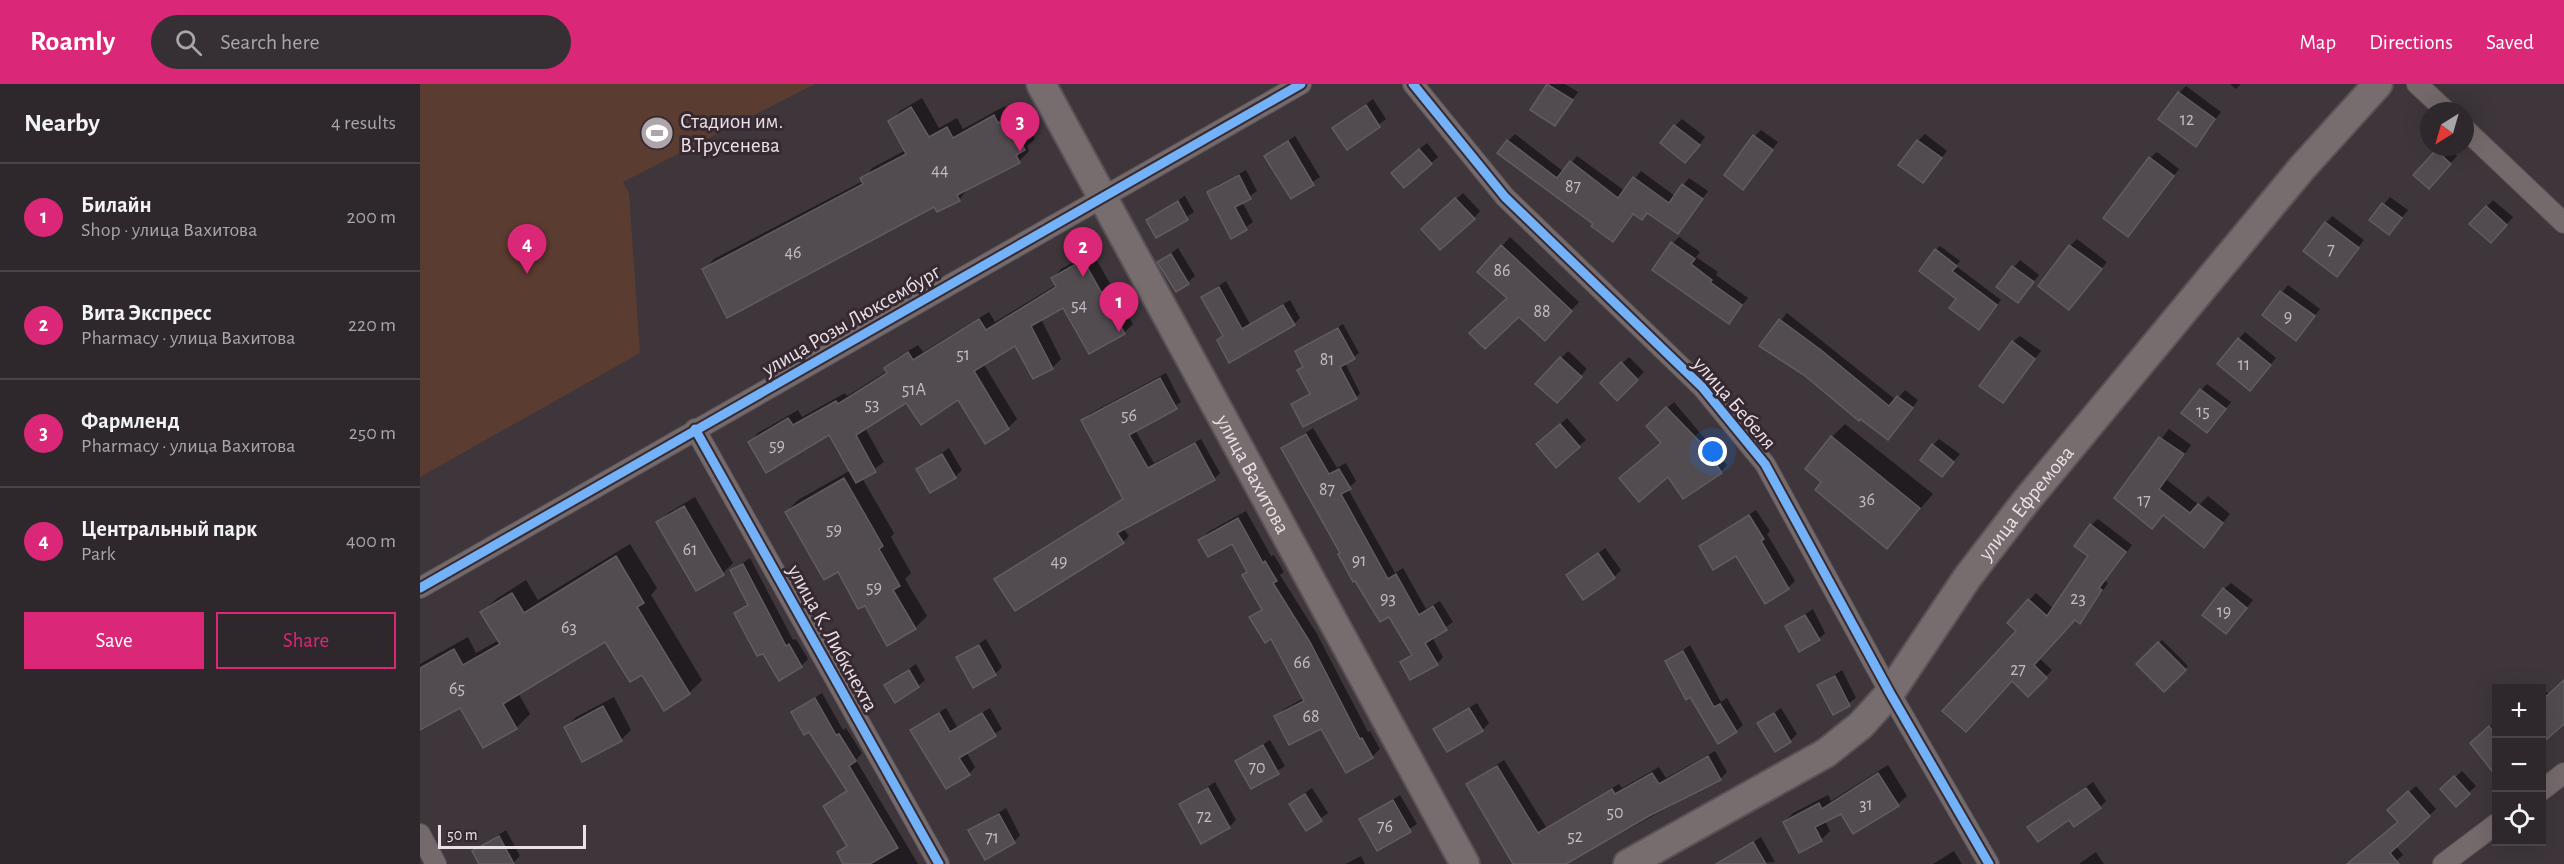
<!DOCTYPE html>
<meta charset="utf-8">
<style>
:root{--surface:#2e282c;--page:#363034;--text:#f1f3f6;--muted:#a7a6a9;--line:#494448;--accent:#db2777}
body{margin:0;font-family:"Alegreya Sans",sans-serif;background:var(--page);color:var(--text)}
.controls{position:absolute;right:18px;bottom:18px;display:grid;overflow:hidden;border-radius:0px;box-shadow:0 6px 24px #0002}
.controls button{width:54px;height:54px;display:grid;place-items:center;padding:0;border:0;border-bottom:2px solid var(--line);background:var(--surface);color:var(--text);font:30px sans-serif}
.compass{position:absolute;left:2000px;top:18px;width:54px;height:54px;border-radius:50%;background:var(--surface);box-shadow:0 6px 24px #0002;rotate:217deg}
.scale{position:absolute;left:18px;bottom:15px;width:148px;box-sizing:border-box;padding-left:6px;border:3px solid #eae1e6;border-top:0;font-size:16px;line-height:21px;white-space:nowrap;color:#eae1e6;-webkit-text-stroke:4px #362931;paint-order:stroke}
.you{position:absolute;left:1293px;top:368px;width:21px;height:21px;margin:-15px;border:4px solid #fff;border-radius:50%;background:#1a73e8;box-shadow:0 0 0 9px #1a73e833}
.badge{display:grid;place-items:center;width:39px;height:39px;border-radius:50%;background:var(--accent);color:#fff;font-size:20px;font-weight:700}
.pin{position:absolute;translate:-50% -50px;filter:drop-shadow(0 2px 3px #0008)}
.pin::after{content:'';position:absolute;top:32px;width:21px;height:18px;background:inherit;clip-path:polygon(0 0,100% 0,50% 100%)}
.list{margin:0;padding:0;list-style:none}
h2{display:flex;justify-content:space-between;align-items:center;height:78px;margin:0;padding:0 24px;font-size:26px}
h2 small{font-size:20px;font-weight:400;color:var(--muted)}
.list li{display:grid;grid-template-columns:39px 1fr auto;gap:18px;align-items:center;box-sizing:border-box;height:108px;padding:0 24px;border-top:2px solid var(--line)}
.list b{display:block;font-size:22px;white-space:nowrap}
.list p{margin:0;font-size:20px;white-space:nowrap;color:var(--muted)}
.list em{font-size:20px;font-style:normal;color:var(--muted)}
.actions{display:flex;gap:12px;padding:18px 24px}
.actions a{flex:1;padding:14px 0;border:2px solid var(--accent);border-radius:0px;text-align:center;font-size:21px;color:var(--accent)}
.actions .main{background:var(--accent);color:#fff}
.icon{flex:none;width:33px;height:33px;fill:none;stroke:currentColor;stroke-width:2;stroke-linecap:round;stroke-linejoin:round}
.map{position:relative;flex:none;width:2144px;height:780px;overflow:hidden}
header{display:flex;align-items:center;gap:36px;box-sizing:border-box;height:84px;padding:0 30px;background:var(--accent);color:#fff}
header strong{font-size:28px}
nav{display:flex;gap:33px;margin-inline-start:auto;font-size:21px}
.search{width:420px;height:54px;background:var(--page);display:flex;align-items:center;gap:15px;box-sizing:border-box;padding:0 21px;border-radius:33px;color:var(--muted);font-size:22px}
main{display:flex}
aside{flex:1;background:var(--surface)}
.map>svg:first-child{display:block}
</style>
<header>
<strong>Roamly</strong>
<div class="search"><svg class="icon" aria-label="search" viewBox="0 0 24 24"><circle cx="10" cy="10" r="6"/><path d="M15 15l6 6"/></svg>Search here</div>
<nav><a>Map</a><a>Directions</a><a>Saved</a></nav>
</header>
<main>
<aside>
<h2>Nearby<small>4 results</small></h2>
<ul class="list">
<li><span class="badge">1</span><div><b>Билайн</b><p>Shop · улица Вахитова</p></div><em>200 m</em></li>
<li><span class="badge">2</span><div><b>Вита Экспресс</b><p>Pharmacy · улица Вахитова</p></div><em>220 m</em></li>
<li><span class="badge">3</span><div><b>Фармленд</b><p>Pharmacy · улица Вахитова</p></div><em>250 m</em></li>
<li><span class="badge">4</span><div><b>Центральный парк</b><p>Park</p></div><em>400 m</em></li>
</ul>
<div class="actions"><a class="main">Save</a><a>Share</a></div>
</aside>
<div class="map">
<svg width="2144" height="780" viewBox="0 0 2144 780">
<rect width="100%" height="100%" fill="#3e363a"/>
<polygon fill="#5b3c31" points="0,0 395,0 203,98 209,110 220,269 0,393"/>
<g fill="#0007">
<polygon points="1129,0 1145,0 1158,8 1135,40 1112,25"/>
<polygon points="1810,0 1821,0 1816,5"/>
<polygon points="1766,2 1801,28 1775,61 1759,9"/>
<polygon points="502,14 519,44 537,34 543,45 585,22 589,30 598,25 615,55 607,62 609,67 599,77 549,103 539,116 284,186 294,175 443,97 452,84 486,66 470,38 480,27"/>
<polygon points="953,15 966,35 927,64 914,44"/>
<polygon points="1262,35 1285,53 1272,71 1255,42"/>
<polygon points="1341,46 1358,58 1323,104 1335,52"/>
<polygon points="1095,50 1144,88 1157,72 1205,107 1221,87 1255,112 1269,94 1288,107 1258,148 1228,128 1215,129 1193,156 1088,57"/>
<polygon points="1505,50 1527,67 1503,97 1498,57"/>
<polygon points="875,52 900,93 871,113 846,72"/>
<polygon points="1007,59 1018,73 1011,79 979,82"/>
<polygon points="2021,63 2026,63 2037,72 2015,96 1995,91"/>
<polygon points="1737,68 1759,85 1708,151 1730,74"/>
<polygon points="826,86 837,107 822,118 833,138 812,153 791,108 798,101"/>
<polygon points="1043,109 1060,127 1054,134 1010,139"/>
<polygon points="765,112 774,128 737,152 727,136"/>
<polygon points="1970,113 1988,126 1969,149 1951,136"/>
<polygon points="2073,116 2093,133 2078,150 2051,140"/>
<polygon points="1912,132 1944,156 1917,191 1906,139"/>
<polygon points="1090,153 1159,218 1133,246 1089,214 1059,188"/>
<polygon points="1259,153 1280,168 1276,173 1298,188 1296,191 1328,214 1308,238 1253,159"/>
<polygon points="1657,155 1687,178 1649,224 1650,162"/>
<polygon points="1520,162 1540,177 1536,182 1581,216 1563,239 1538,215 1516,166"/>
<polygon points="758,164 775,192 768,198 739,178"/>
<polygon points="672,168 713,240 704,249 644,222 621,235 641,275 633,283 613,293 595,259 563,279 597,335 588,344 539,314 487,316 445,344 464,378 442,394 474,449 471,453 491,489 485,495 507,532 495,544 445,520 366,428 378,416 431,386 410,349 330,358 338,349 378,326 382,333 425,309 427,312 467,287 466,284 475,275 498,261 503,268 569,228 575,238 636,201 633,194 641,185"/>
<polygon points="1600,176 1619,191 1598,218 1578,203"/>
<polygon points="806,197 830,240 870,216 880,234 874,240 798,256 804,251 782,213"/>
<polygon points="1868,201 1900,225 1876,255 1844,231"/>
<polygon points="1367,229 1476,316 1485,306 1498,316 1474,348 1440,333 1385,290 1341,262"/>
<polygon points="923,240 939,269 925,279 940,309 936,314 873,321 891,309 879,286 884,281 877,268"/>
<polygon points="1825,248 1856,274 1836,298 1819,255"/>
<polygon points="1600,252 1621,267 1582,318 1593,258"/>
<polygon points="1148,267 1167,285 1136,317 1117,300"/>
<polygon points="1209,273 1224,288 1197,315 1182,299"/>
<polygon points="746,289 761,318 715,346 734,379 781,355 800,389 794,395 703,444 709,452 703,458 576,496 704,414 663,336 669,330"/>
<polygon points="1787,300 1811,318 1787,347 1781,306"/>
<polygon points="1254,318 1307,381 1301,388 1243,358 1235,335"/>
<polygon points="1147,334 1166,356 1159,362 1125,354"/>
<polygon points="1425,340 1513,410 1467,463 1403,398 1412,353"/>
<polygon points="893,344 917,384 926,379 936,397 928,405 975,489 983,484 1006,525 1020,517 1033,538 1012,553 1023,573 1017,580 982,578 992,569 970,531 922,468 863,364"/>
<polygon points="1749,345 1771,361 1747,396 1779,421 1788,412 1810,430 1784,462 1744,430 1732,443 1696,414"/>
<polygon points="1519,355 1540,370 1522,391 1513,361"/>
<polygon points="529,364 542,386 535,393 498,385"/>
<polygon points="275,413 313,479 303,489 276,505 237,439 248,429"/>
<polygon points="1336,426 1350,447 1347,450 1375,497 1368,504 1317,470 1281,463"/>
<polygon points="826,427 851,472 854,471 864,488 860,491 897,550 948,648 950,647 960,665 952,673 926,687 902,643 856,633 864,625 884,614 851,553 831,534 843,524 812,458 780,456 788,448"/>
<polygon points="1678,435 1712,461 1685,497 1688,499 1666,531 1660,538 1655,535 1619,574 1632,586 1608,611 1598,547 1589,538 1616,509 1634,525 1670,472 1671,441"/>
<polygon points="210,460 237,504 231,511 282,596 269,609 222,589 185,556 98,609 110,630 96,644 41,622 0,645 0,580 48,553 56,569 79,556 62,528 76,515 106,496 118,516"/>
<polygon points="1185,464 1201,486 1194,493 1148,492"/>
<polygon points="330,474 373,556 376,555 388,575 381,582 316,529 329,519 312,486"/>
<polygon points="1811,499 1833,516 1812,542 1804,505"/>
<polygon points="1393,525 1405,549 1399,555 1367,542"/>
<polygon points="566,555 582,583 575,590 538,574"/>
<polygon points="1742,556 1768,582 1744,605 1718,580"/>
<polygon points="1270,561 1301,618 1307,614 1323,641 1316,647 1271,611 1247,577"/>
<polygon points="496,580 505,596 498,602 466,601"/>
<polygon points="1422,586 1436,614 1414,629 1399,601"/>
<polygon points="2144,598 2144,637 2122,649 2122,613 2127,608 2130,611"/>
<polygon points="402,609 423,646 426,644 442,669 436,676 498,780 425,780 418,768 428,760 405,722 428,706 390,646 373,628"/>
<polygon points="194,613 211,646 201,656 146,643 156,633"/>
<polygon points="1057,619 1069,639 1062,646 1015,645"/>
<polygon points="526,624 537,643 570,624 582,645 546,668 555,683 549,690 492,646"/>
<polygon points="1361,624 1377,650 1370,657 1339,639"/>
<polygon points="2076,637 2076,689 2052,659"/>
<polygon points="850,656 865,682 831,703 817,678"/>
<polygon points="1295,667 1307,688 1300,695 1145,780 1093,780 1048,700 1084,676 1126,743 1199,700 1202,704 1239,683 1246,694"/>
<polygon points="1468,681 1487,712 1478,720 1434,748 1421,728 1405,737 1410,747 1401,756 1364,738 1373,729 1408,711 1411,717"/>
<polygon points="2042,687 2056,702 2036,720 2022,705"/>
<polygon points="795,698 816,736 809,743 761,720"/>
<polygon points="1673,698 1686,717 1680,723 1609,743"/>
<polygon points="1996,702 2016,725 1976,762 1983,771 1973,780 1933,780 1979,737 1976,719"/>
<polygon points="892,704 908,729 886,745 870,720"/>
<polygon points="980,711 997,740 958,765 941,736"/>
<polygon points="586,724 600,751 594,758 550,747"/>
<polygon points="86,746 100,772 92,780 61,780 54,767"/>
<polygon points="1341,753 1355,778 1321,780 1315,770"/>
<polygon points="1534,767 1542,780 1513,780"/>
<polygon points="1676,768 1684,780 1659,780"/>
<polygon points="941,772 945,780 926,780"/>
</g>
<g fill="#524c51" stroke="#615c60" stroke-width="1.5">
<polygon points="1127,0 1153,16 1135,42 1110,26"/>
<polygon points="1758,8 1795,35 1776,63 1738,35"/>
<polygon points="946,21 960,43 927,66 912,44"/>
<polygon points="491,23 509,53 527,43 533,54 574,31 578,39 587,34 605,66 596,71 600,79 537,111 540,117 517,128 514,123 307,234 282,185 443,100 440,94 486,70 468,37"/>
<polygon points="1254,41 1280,61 1265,79 1240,59"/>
<polygon points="1333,51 1353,66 1323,106 1304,91"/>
<polygon points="1087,56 1137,94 1150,77 1198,114 1213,93 1249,119 1262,100 1283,115 1258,150 1227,129 1222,136 1213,130 1193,158 1171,142 1173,140 1077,69"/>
<polygon points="1497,56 1522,74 1503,99 1478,81"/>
<polygon points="868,57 894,101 871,115 844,72"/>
<polygon points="999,65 1012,80 984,104 971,89"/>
<polygon points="2016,66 2031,80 2009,105 1993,91"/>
<polygon points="1729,73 1754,92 1708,153 1683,134"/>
<polygon points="819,91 831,115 815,123 827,146 811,155 787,108"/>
<polygon points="1035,114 1055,135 1020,166 1001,145"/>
<polygon points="758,117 768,136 736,154 726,136"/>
<polygon points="1962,119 1982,134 1969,151 1949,136"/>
<polygon points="2066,122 2087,141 2071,159 2049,140"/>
<polygon points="1905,138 1939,164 1917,193 1883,167"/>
<polygon points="1251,158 1275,175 1271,180 1292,196 1290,198 1322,221 1309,240 1232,186"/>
<polygon points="1081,161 1152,227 1125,257 1099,233 1065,265 1049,249 1087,214 1057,188"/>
<polygon points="1649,161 1682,185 1649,226 1618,202"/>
<polygon points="1515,165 1537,182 1532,187 1577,221 1559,246 1529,224 1536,215 1499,187"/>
<polygon points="751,170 769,200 756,208 737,178"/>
<polygon points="663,176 705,250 669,270 643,224 611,242 633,285 613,295 595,262 554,287 589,345 565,360 538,316 501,341 486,319 436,351 456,388 436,399 409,351 346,389 328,358 368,334 373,341 416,317 418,320 467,289 464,284 488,268 493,276 559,235 566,246 636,203 631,194"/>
<polygon points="1592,182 1614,198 1598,219 1576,203"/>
<polygon points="799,203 822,245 863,221 875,241 809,279 797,256 803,252 781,213"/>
<polygon points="1860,207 1895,232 1876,257 1842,231"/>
<polygon points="1359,235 1401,266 1469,322 1477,312 1493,324 1468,356 1440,335 1439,337 1384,291 1339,262"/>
<polygon points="918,244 935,275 920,283 937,315 883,343 871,320 890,310 877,286 883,283 875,267"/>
<polygon points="1818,254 1851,281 1830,307 1797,280"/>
<polygon points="1592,257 1615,275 1583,319 1559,302"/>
<polygon points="1140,273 1162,293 1137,319 1115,300"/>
<polygon points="1201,278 1218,296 1197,317 1180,299"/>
<polygon points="740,294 757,325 709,351 728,384 775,359 795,396 697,449 704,459 595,527 574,495 703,415 661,336"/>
<polygon points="1780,305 1806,325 1787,349 1761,329"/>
<polygon points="1246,323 1282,360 1302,389 1263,415 1248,393 1219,418 1199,394 1241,359 1226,342"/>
<polygon points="1140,340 1160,363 1136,384 1116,360"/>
<polygon points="886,350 909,390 919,385 931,405 921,410 968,495 976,490 999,531 1013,522 1027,546 1005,559 1018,581 990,596 980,578 992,571 969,533 960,538 935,497 933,498 918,470 920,469 861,364"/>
<polygon points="1411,352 1500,424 1467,465 1395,406 1401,398 1385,385"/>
<polygon points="1739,353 1764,370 1739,405 1770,429 1778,420 1803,439 1784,464 1743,431 1732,445 1694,414"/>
<polygon points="1512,360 1534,378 1522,393 1500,376"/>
<polygon points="522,370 536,394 510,409 496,385"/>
<polygon points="424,394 463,462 459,465 480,502 473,506 496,545 467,562 445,522 438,525 418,488 404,496 365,428"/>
<polygon points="264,422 304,491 276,507 236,438"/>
<polygon points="1329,431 1344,455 1341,457 1369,505 1345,520 1316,472 1293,486 1279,462"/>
<polygon points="818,434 843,479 845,477 857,497 853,499 890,558 940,655 942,654 953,674 926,689 901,645 869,661 854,632 884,617 851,555 845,559 829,533 842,526 822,491 827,488 812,460 788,473 778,456"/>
<polygon points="1670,440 1706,468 1679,504 1682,506 1660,540 1655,536 1614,581 1627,594 1608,613 1592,597 1546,648 1522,627 1596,547 1587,539 1608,515 1627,532 1668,472 1654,462"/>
<polygon points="1178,469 1195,494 1163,516 1146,491"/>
<polygon points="196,472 224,519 217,523 270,610 244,627 222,591 210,598 185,558 83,620 97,645 63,664 40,624 0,646 0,584 34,565 43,581 80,560 60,528 92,509 104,529"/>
<polygon points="323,480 366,562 369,560 382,583 359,597 343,570 337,572 314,529 328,521 310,486"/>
<polygon points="1803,504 1827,524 1806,550 1782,531"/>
<polygon points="1385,531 1400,556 1379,568 1365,542"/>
<polygon points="1738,558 1766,586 1744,608 1716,580"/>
<polygon points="559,561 576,591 553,604 536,573"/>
<polygon points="1263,567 1294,623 1300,620 1317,648 1298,660 1270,613 1266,616 1245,577"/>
<polygon points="489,586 499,603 475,619 464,601"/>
<polygon points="1415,592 1430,622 1413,631 1397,601"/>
<polygon points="2144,596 2144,640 2121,660 2121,617"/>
<polygon points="395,614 416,651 419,650 436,677 429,682 478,764 450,780 423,780 417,768 427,762 403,722 427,707 389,648 384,651 371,628"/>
<polygon points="183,622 202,657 162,678 144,643"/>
<polygon points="1049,624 1063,647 1027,668 1013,645"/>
<polygon points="519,629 530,648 562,629 576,652 539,674 550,691 526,705 490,646"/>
<polygon points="1354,629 1371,658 1355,668 1337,639"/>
<polygon points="2069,642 2076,651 2076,692 2050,659"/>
<polygon points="843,661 859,690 831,705 815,677"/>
<polygon points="1288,672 1301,696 1229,732 1146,780 1093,780 1046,700 1077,682 1118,749 1192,705 1195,710 1232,689 1239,700"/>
<polygon points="1458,689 1479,722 1433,750 1421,730 1395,743 1402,757 1379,769 1363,738 1399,719 1402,725"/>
<polygon points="2034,692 2050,710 2036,723 2020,705"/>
<polygon points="788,704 810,744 781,760 759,720"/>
<polygon points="1666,704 1681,724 1654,743 1649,736 1618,758 1607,743"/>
<polygon points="1988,707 2010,732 1970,769 1979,780 1927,780 1978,738 1967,726"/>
<polygon points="885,710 902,737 886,747 869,720"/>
<polygon points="973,716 991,748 957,767 939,735"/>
<polygon points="579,730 595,759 565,776 548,746"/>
<polygon points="79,752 94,780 59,780 52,767"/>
<polygon points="1333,758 1346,780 1296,780"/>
</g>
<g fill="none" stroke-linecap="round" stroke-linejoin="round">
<g stroke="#595256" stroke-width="22">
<g id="street">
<polyline points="993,0 1085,113 1282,303 1345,380 1470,609 1569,780"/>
<polyline points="1997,0 2026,27"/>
<polyline points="2045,45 2144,139"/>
<polyline points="275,345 519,780"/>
<polyline points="0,504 881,0"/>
<polyline points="2122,706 2144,689"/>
<polyline points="0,750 16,780"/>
<polyline points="2023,780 2076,740"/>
</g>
</g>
<g stroke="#595256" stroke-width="32">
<g id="secondary">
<path id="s1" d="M621,0l424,780"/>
<path id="s2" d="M1208,780l198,-111 35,-28 29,-32 77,-115 59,-77 276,-333 76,-84"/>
</g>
</g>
<use href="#street" stroke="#746a6b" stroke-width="20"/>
<use href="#secondary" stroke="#776c6e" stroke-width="28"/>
<g stroke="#362931" stroke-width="13">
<g id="cycleway">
<polyline points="993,0 1085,113 1282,303 1345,380 1470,609 1569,780"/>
<polyline points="275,345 519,780"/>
<polyline points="0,504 881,0"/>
</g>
</g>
<use href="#cycleway" stroke="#73b2f8" stroke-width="9"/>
</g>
<defs>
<g id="stadium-disc" transform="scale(1.725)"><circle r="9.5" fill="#aea5aa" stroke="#362931"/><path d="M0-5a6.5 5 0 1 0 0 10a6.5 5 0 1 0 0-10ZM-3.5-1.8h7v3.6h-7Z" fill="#fff"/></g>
</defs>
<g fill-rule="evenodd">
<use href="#stadium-disc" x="237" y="49"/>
</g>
<g text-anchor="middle" stroke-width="6" stroke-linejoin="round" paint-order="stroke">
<g font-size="18" fill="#c4bcc1">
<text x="1767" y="41">12</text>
<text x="520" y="92">44</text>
<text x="1153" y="108">87</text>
<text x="1911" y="171">7</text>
<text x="373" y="174">46</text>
<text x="1082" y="192">86</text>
<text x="659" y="227">54</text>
<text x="1122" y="233">88</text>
<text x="1868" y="238">9</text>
<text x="543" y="276">51</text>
<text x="907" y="281">81</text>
<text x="1824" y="286">11</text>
<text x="494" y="311">51А</text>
<text x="452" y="326">53</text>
<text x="1783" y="333">15</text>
<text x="709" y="337">56</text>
<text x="357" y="367">59</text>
<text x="907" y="411">87</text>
<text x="1447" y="421">36</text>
<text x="1724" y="422">17</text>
<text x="414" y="451">59</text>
<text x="270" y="471">61</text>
<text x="939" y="482">91</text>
<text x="639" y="483">49</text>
<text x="454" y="509">59</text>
<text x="968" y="520">93</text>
<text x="1658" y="520">23</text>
<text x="1804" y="533">19</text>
<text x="149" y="549">63</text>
<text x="882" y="584">66</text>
<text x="1598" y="591">27</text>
<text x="37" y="610">65</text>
<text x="891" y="638">68</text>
<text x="837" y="689">70</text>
<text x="1446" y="726">31</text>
<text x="1195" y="734">50</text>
<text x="784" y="738">72</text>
<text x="965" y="748">76</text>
<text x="1155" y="758">52</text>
<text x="572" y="759">71</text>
</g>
<g font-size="21" fill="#eae1e6" stroke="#362931" text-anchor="start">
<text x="260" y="44">Стадион им.<tspan x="260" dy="24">В.Трусенева</tspan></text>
</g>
<g font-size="21" fill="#eae1e6" stroke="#362931">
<text transform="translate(431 236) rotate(-30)" y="7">улица Розы Люксембург</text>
<text transform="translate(1315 319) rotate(49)" y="7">улица Бебеля</text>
<text dy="7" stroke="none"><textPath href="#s1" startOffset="444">улица Вахитова</textPath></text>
<text dy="7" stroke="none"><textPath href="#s2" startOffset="549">улица Ефремова</textPath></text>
<text transform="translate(413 554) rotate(61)" y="7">улица К. Либкнехта</text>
</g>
</g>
</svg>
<div class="controls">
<button>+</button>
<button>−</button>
<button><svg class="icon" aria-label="locate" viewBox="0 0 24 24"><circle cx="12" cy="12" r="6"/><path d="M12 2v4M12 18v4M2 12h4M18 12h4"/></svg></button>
</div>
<svg class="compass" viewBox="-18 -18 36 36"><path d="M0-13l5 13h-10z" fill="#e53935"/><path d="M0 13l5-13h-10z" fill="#a7a6a9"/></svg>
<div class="scale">50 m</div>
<div class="you"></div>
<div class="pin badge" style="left:699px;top:248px">1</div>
<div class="pin badge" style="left:663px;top:193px">2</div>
<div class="pin badge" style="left:600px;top:68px">3</div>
<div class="pin badge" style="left:107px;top:190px">4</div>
</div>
</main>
